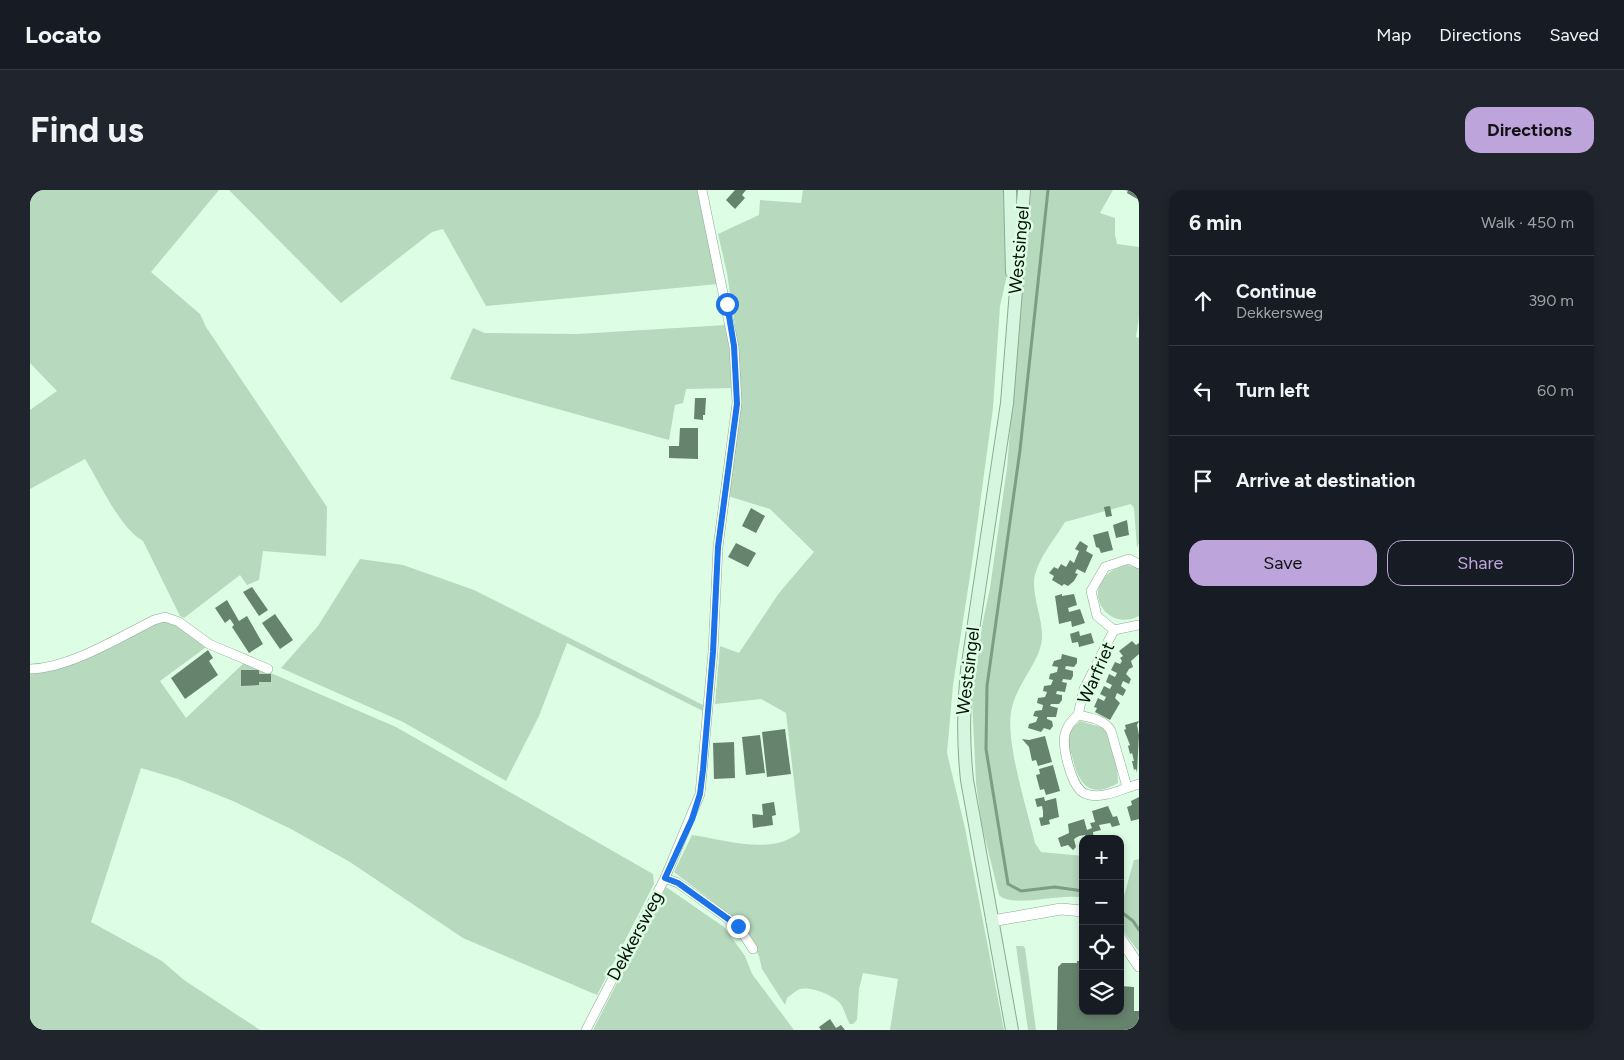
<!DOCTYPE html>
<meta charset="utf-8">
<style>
:root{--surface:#171b24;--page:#20242c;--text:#f1f3f6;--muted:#9ea1a6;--line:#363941;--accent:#bda5dc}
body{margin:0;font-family:Figtree,sans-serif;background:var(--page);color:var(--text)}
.controls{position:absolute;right:15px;bottom:15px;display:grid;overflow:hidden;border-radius:10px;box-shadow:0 2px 8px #0003}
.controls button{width:45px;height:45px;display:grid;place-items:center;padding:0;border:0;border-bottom:1px solid var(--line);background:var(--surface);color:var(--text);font:25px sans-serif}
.stop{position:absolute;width:15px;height:15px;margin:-11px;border:4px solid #1a73e8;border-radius:50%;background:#fff}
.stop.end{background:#1a73e8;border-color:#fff;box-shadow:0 1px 5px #0008}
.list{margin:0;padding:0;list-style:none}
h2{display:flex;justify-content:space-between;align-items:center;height:65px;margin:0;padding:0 20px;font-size:21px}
h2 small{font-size:16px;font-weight:400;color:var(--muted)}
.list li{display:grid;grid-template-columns:32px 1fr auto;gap:15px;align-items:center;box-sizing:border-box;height:90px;padding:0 20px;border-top:1px solid var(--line)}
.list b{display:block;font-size:19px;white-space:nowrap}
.list p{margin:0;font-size:16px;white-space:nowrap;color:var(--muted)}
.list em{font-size:16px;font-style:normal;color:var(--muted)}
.actions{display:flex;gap:10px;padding:15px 20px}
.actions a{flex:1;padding:11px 0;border:1px solid var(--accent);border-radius:15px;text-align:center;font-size:18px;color:var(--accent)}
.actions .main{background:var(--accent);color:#111}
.icon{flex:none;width:28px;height:28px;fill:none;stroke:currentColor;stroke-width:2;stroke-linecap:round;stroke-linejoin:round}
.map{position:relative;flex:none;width:1109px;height:840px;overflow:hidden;border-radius:15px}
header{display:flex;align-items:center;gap:30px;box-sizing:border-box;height:70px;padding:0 25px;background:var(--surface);border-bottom:1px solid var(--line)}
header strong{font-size:24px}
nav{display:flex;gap:28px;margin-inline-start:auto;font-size:18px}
.intro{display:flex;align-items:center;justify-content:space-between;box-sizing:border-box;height:120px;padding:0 30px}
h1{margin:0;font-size:35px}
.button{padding:12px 22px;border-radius:15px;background:var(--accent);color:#111;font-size:18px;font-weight:700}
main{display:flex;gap:30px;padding:0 30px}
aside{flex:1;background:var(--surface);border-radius:15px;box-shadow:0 2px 8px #0003}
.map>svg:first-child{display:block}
</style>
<header>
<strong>Locato</strong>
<nav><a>Map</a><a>Directions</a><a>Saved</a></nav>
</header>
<div class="intro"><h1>Find us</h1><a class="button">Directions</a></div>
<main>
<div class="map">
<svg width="1109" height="840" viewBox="0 0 1109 840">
<rect width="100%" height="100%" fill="#ddfee4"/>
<g fill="#b7d9be">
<path d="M0,0h189l-68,82 49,42 6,13 121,180 -1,49 -63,-5 -4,29 -12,5 -7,-10 -56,43 -4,-2 -37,-75c-24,-14 -43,-58 -58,-82l-55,30v-79l27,-19 -27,-28z"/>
<polygon points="199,0 671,0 688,94 456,116 413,39 402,42 311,113"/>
<path d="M773,0h203l3,76 -9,40 -7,102 -21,155 -19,122 -6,68 18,75 39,202h-114l8,-51 -35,-6 -4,16 -2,31 -4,4h-3c-4,-6 -6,-16 -10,-21 -7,-8 -29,-17 -40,-14 -5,2 -9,6 -13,9l-2,7 -23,-36 -3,-13 -17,-32 -68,-52 18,-37c35,5 79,21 108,-3l-14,-119 -25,-14 -46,5 5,-58 19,7 40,-60 35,-41 -44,-43 -42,-13 10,-150 -11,-73 -9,-39 41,-19 1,-15 41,3z"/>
<path d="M999,0h84l-13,23 15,5v17l2,9 22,3v70l-3,20 3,1v205l-2,5 -3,-40 -3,-4 -66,18c-10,17 -31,41 -31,61 0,19 9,37 8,56 -2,23 -27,47 -31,73 -5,32 16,97 24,131l6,9 42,4v42c-21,-6 -71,11 -84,-3l-17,-69 -6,-43 -4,-84 3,-40 15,-71 17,-120z"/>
<polygon points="696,135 701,162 702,198 656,199 653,213 645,215 639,250 420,189 443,138 455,143 547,144"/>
<polygon points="330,369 373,375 444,400 675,516 675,522 537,453 509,526 476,591 373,532 251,478 288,436"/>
<path d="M1097,375l12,3v48c-36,19 -65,-38 -12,-51z"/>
<polygon points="131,431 140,432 179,455 130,491 156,528 215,472 366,537 623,684 624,694 567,805 433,748 320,672 261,639 203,611 148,589 111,578 61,732 132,771 154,790 230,840 0,840 0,481 47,471 83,457"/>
<path d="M1050,531l24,7c8,16 14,37 14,55 -29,17 -40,0 -46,-27 -2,-7 -5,-16 -2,-23 2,-5 6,-9 10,-12z"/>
<polygon points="1109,669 1109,762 1093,741 1091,731 1091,717 1104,670"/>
<polygon points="636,697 694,737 715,766 722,784 764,840 563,840"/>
<polygon points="986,756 993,756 995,758 1006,840 998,840"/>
</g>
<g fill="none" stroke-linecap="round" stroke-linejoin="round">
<g stroke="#7c9e84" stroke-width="3">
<polyline points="1018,0 990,260 957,496 956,559 978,694 991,701 1025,697 1053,701"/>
<polyline points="1090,721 1103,731 1109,740"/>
</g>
</g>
<g fill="#66846d">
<polygon points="705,0 716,0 712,5 715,8 705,19 696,10"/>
<polygon points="1098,0 1109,0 1109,10 1097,3"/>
<polygon points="665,208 676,208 675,225 673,225 673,230 664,229"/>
<polygon points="650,238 668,238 668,269 639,268 639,256 649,256"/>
<polygon points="1080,316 1082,326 1076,327 1074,317"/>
<polygon points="721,318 735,326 726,343 712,336"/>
<polygon points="1097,330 1099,345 1086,348 1083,335"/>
<polygon points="1078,341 1083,360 1071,363 1069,358 1066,357 1063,345"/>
<polygon points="1050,351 1058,356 1056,361 1063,365 1055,383 1047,379 1045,383 1048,384 1044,391 1038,396 1034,394 1032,396 1022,390 1024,386 1019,383 1024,377 1028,379 1031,374 1036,377 1040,370 1044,373 1049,361 1045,359"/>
<polygon points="706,353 726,363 718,377 698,367"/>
<polygon points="222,397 238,420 229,426 213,402"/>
<polygon points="1032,404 1032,406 1044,404 1047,415 1038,418 1039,422 1050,419 1055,433 1042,437 1041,431 1029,434 1025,406"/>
<polygon points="197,410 209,431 217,426 233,454 219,463 202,437 204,435 200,429 195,433 185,418"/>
<polygon points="245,424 263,450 250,459 232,433"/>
<polygon points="1049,441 1050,446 1061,443 1064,453 1049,457 1048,452 1042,453 1040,444"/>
<polygon points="1102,451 1106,455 1109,453 1109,464 1101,471 1103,477 1099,479 1096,484 1101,489 1099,494 1093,491 1091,496 1096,500 1093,506 1087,503 1085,508 1090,513 1080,530 1065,522 1067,518 1064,517 1068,508 1074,511 1076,507 1070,504 1074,496 1080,499 1082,495 1076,492 1079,484 1085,487 1087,483 1081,480 1085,472 1090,474 1092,471 1090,468 1093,466 1089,461"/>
<polygon points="178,460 183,468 179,471 188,485 155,509 141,488"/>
<polygon points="1032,464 1047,468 1047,473 1044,477 1036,476 1035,479 1043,481 1043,486 1041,490 1033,489 1032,492 1037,493 1035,502 1027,501 1026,504 1032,505 1032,510 1029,514 1021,514 1020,516 1028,518 1026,527 1017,527 1017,529 1022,531 1023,536 1020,540 1014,538 1011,542 998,538 999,534 1006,532 1008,527 1003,526 1005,521 1012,520 1013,515 1007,513 1008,508 1015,507 1017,502 1013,501 1014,496 1021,495 1023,490 1019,489 1020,484 1027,482 1028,477 1022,476 1024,471 1031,469"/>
<polygon points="211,480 229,480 229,484 241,484 241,492 229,492 229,495 211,496"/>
<polygon points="1109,531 1107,535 1109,545 1107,583 1106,579 1104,580 1102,571 1104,571 1102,563 1100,564 1098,556 1100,555 1094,540 1096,539 1095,535"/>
<polygon points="755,539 761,584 737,587 732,542"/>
<polygon points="730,545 735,583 716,585 712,547"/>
<polygon points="1015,546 1022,572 1008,576 1006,570 1002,571 999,557 992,549 999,550"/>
<polygon points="704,552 705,588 684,589 683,553"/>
<polygon points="1023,575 1030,601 1016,605 1014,599 1010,600 1006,585 1010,584 1009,579"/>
<polygon points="1014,607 1015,611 1026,608 1029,627 1019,630 1020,634 1011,636 1009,628 1013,627 1013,621 1012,616 1007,617 1005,609"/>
<polygon points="1109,607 1109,629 1101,631 1097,617 1102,615 1101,611"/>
<polygon points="744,612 746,625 742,626 743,635 723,638 722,624 733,625 732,614"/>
<polygon points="1078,616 1083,627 1087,626 1090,635 1082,637 1080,633 1069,635 1071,640 1063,642 1064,649 1056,649 1055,645 1049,646 1044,649 1046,657 1043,660 1038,655 1031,657 1028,648 1039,643 1038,634 1054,629 1057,640 1062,638 1060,633 1065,632 1062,621"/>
<polygon points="1047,771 1053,771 1053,821 1090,821 1090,796 1104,797 1104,821 1109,821 1109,840 1027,840 1028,777 1032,773 1047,773"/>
<polygon points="800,829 806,838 811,835 815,840 791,840 789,837"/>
</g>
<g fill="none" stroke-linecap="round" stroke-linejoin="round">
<g stroke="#8caa92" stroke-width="10">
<g id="minor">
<polyline points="1109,374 1099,369 1075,377 1061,401 1067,426 1084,440 1109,435"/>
<path d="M1084,440l-30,59 -6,26c-6,5 -11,11 -13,19 -3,14 7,56 21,60 17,6 37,-6 53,-10"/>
<path d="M0,479c40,-1 88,-31 124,-49l11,-3 14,5 30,22 59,25"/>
<path d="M1048,525c13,3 26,4 33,16l16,56"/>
<polyline points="635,688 648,693 708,736 723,759"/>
<polyline points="556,840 635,688 670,604 683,462 688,357 707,213 704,157 672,0"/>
</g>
</g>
<g stroke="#8caa92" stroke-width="12">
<g id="tertiary">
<polyline points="962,731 1031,719 1053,721"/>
<polyline points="1090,748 1109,776"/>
</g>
</g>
<g stroke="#8caa92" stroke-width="14">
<g id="secondary">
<polyline points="980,0 982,82"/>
<path d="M982,840l-45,-250c-4,-38 -4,-72 0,-110l40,-267 17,-213"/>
</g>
</g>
<use href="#minor" stroke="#fff" stroke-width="9"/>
<use href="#tertiary" stroke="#fff" stroke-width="11"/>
<use href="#secondary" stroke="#d7f6e0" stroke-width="12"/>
</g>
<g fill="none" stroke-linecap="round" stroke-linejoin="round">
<polyline stroke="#1a73e8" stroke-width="6" points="697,114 704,156 707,214 688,357 683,462 673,580 670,604 662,629 635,688 648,693 708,736"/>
</g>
<g text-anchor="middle" stroke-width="5" stroke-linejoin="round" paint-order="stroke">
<g font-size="18" fill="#061109" stroke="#ddfee4">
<text transform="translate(989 60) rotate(-85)" y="6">Westsingel</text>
<text transform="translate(938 481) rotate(-83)" y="6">Westsingel</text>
<text transform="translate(1066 483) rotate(-66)" y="6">Warfriet</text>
<text transform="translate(605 746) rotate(-62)" y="6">Dekkersweg</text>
</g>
</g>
</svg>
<div class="controls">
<button>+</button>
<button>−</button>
<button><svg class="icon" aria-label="locate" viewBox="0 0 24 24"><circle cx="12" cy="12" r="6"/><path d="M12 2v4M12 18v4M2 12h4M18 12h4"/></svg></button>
<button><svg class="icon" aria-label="layers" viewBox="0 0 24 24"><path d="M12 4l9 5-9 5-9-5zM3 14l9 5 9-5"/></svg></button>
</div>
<div class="stop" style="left:697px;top:114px"></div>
<div class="stop end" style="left:708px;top:736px"></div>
</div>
<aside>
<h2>6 min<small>Walk · 450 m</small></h2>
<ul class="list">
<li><svg class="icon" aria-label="ahead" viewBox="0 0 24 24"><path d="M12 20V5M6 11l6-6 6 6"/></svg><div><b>Continue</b><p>Dekkersweg</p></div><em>390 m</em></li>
<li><svg class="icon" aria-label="left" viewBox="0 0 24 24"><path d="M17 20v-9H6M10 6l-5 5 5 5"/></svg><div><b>Turn left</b></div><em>60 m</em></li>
<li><svg class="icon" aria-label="arrive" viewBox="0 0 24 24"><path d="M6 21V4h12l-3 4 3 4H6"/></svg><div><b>Arrive at destination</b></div></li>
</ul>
<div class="actions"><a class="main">Save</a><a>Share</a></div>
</aside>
</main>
